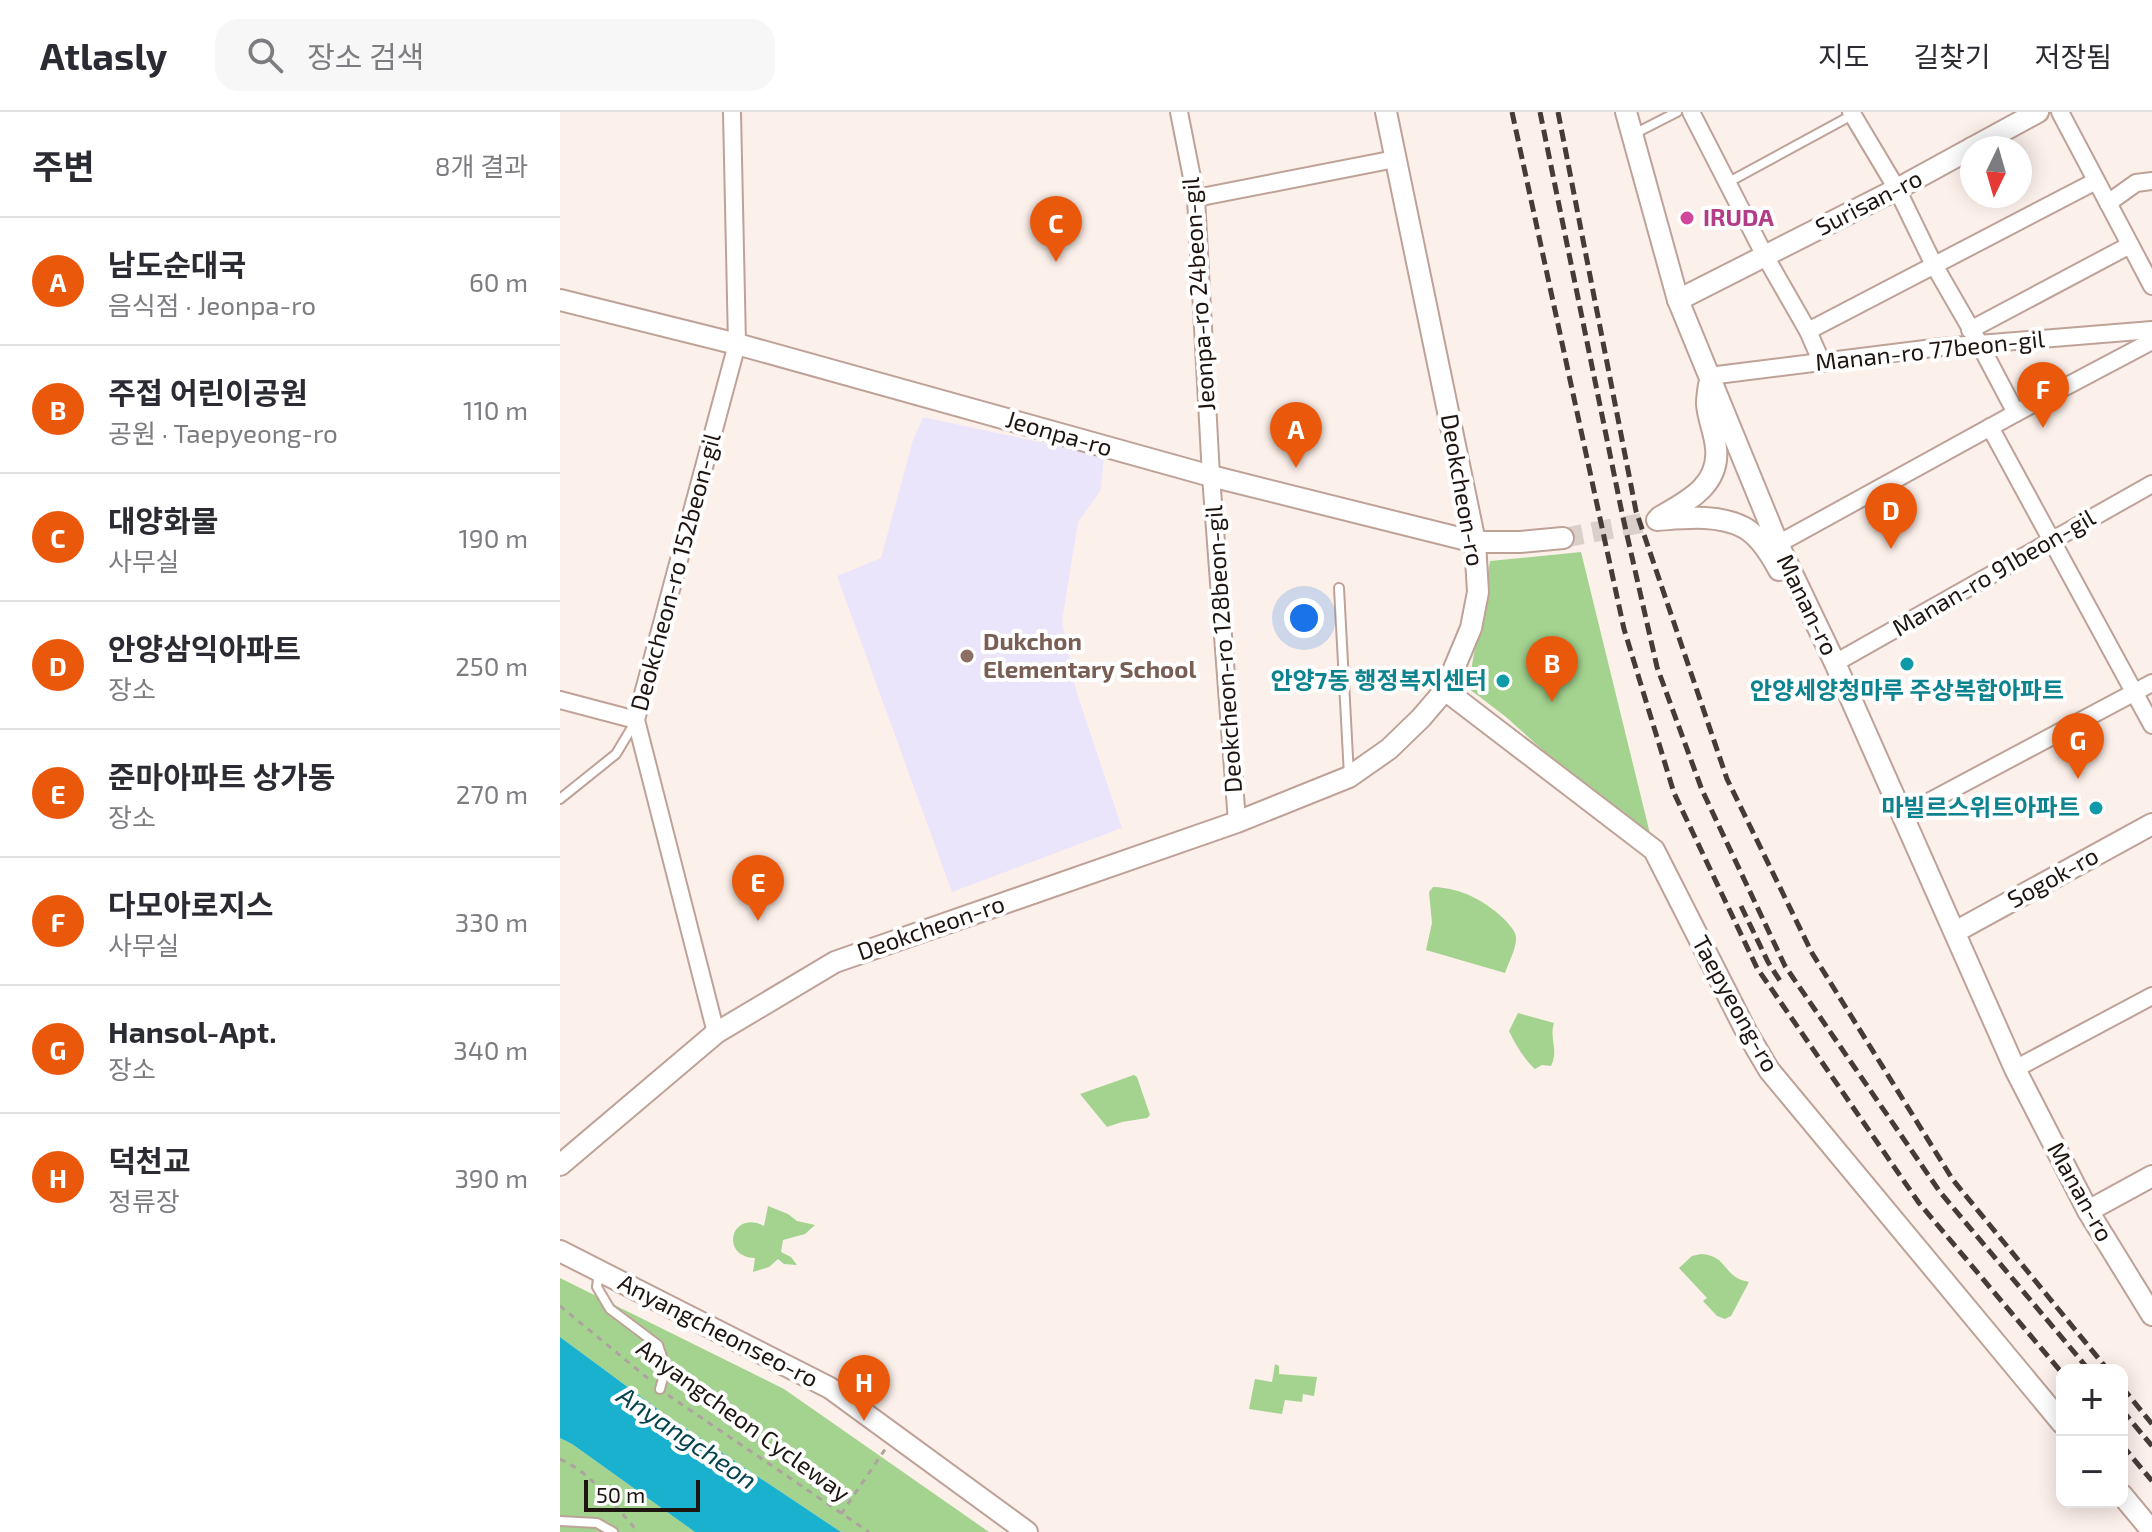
<!DOCTYPE html>
<html lang="ko">
<meta charset="utf-8">
<style>
:root{--surface:#fff;--page:#f7f7f7;--text:#2b2b33;--muted:#7c7c81;--line:#e1e1e2;--accent:#ea580c}
body{margin:0;font-family:"Exo 2","Noto Sans KR",sans-serif;background:var(--page);color:var(--text)}
.controls{position:absolute;right:24px;bottom:24px;display:grid;overflow:hidden;border-radius:16px;box-shadow:0 4px 20px #0003}
.controls button{width:72px;height:72px;display:grid;place-items:center;padding:0;border:0;border-bottom:2px solid var(--line);background:var(--surface);color:var(--text);font:40px sans-serif}
.compass{position:absolute;left:1400px;top:24px;width:72px;height:72px;border-radius:50%;background:var(--surface);box-shadow:0 4px 20px #0003;rotate:185deg}
.scale{position:absolute;left:24px;bottom:20px;width:116px;box-sizing:border-box;padding-left:8px;border:4px solid #1e1410;border-top:0;font-size:22px;line-height:28px;white-space:nowrap;color:#1e1410;-webkit-text-stroke:6px #fff;paint-order:stroke}
.you{position:absolute;left:744px;top:506px;width:28px;height:28px;margin:-20px;border:6px solid #fff;border-radius:50%;background:#1a73e8;box-shadow:0 0 0 12px #1a73e833}
.badge{display:grid;place-items:center;width:52px;height:52px;border-radius:50%;background:var(--accent);color:#fff;font-size:26px;font-weight:700}
.pin{position:absolute;translate:-50% -66px;filter:drop-shadow(0 2px 4px #0008)}
.pin::after{content:'';position:absolute;top:42px;width:28px;height:24px;background:inherit;clip-path:polygon(0 0,100% 0,50% 100%)}
.list{margin:0;padding:0;list-style:none}
h2{display:flex;justify-content:space-between;align-items:center;height:104px;margin:0;padding:0 32px;font-size:34px}
h2 small{font-size:26px;font-weight:400;color:var(--muted)}
.list li{display:grid;grid-template-columns:52px 1fr auto;gap:24px;align-items:center;box-sizing:border-box;height:128px;padding:0 32px;border-top:2px solid var(--line)}
.list b{display:block;font-size:30px;white-space:nowrap}
.list p{margin:0;font-size:26px;white-space:nowrap;color:var(--muted)}
.list em{font-size:26px;font-style:normal;color:var(--muted)}
.icon{flex:none;width:44px;height:44px;fill:none;stroke:currentColor;stroke-width:2;stroke-linecap:round;stroke-linejoin:round}
.map{position:relative;flex:none;width:1592px;height:1420px;overflow:hidden}
header{display:flex;align-items:center;gap:48px;box-sizing:border-box;height:112px;padding:0 40px;background:var(--surface);border-bottom:2px solid var(--line)}
header strong{font-size:38px}
nav{display:flex;gap:44px;margin-inline-start:auto;font-size:28px}
.search{width:560px;height:72px;background:var(--page);display:flex;align-items:center;gap:20px;box-sizing:border-box;padding:0 28px;border-radius:24px;color:var(--muted);font-size:30px}
main{display:flex}
aside{flex:1;background:var(--surface)}
.map>svg:first-child{display:block}
</style>
<header>
<strong>Atlasly</strong>
<div class="search"><svg class="icon" aria-label="search" viewBox="0 0 24 24"><circle cx="10" cy="10" r="6"/><path d="M15 15l6 6"/></svg>장소 검색</div>
<nav><a>지도</a><a>길찾기</a><a>저장됨</a></nav>
</header>
<main>
<aside>
<h2>주변<small>8개 결과</small></h2>
<ul class="list">
<li><span class="badge">A</span><div><b>남도순대국</b><p>음식점 · Jeonpa-ro</p></div><em>60 m</em></li>
<li><span class="badge">B</span><div><b>주접 어린이공원</b><p>공원 · Taepyeong-ro</p></div><em>110 m</em></li>
<li><span class="badge">C</span><div><b>대양화물</b><p>사무실</p></div><em>190 m</em></li>
<li><span class="badge">D</span><div><b>안양삼익아파트</b><p>장소</p></div><em>250 m</em></li>
<li><span class="badge">E</span><div><b>준마아파트 상가동</b><p>장소</p></div><em>270 m</em></li>
<li><span class="badge">F</span><div><b>다모아로지스</b><p>사무실</p></div><em>330 m</em></li>
<li><span class="badge">G</span><div><b>Hansol-Apt.</b><p>장소</p></div><em>340 m</em></li>
<li><span class="badge">H</span><div><b>덕천교</b><p>정류장</p></div><em>390 m</em></li>
</ul>
</aside>
<div class="map">
<svg width="1592" height="1420" viewBox="0 0 1592 1420">
<rect width="100%" height="100%" fill="#fcf0eb"/>
<polygon fill="#ebe5fb" points="363,305 544,344 541,378 518,410 502,509 516,578 562,716 392,780 277,464 321,446 353,328"/>
<g fill="#a3d38f">
<polygon points="1021,440 1094,738 946,605 908,576 930,449"/>
<path d="M873,775c29,1 53,14 73,34 4,5 9,9 10,16 1,11 -8,26 -11,36l-79,-23 6,-27 -3,-31z"/>
<path d="M958,901l36,10c-5,17 5,26 -3,43l-9,-1 -7,4c-11,-10 -20,-25 -26,-38z"/>
<polygon points="574,963 577,965 590,1003 587,1006 562,1010 547,1015 520,982"/>
<path d="M208,1094l20,8 9,7 18,4 -10,9 -22,6 -2,12 10,5 6,8 -13,-1 -6,-5 -9,8 -16,5 2,-14c-36,-1 -24,-49 9,-32z"/>
<path d="M1141,1142c28,2 21,23 48,28l-18,34 -6,3 -8,-3 -14,-15 4,-3 -28,-30 13,-12z"/>
<polygon points="0,1166 224,1277 429,1420 281,1420 107,1304 0,1225"/>
<polygon points="715,1252 719,1254 719,1262 757,1265 754,1284 743,1282 742,1290 725,1288 722,1302 689,1297 695,1267 712,1270"/>
<polygon points="0,1326 12,1332 135,1420 0,1420"/>
</g>
<polygon fill="#19b1ce" points="0,1225 107,1304 281,1420 135,1420 12,1332 0,1326"/>
<g fill="none" stroke-linecap="round" stroke-linejoin="round">
<polyline stroke="#dbcfca" stroke-width="20" stroke-dasharray="20 10" stroke-linecap="butt" points="1003,426 1097,408"/>
<g stroke="#bea297" stroke-width="12">
<g id="service">
<polyline points="1072,23 1117,0"/>
<polyline points="1167,71 1294,2"/>
<polyline points="779,476 789,664"/>
<polyline points="0,687 56,642 74,612"/>
<polyline points="39,1159 37,1175 50,1197 98,1233 106,1256 100,1277"/>
<polyline points="0,1409 37,1411 53,1420"/>
</g>
</g>
<g stroke="#bea297" stroke-width="20">
<g id="minor">
<polyline points="619,0 636,86 651,364 677,710"/>
<polyline points="1131,0 1205,144 1248,219 1262,251"/>
<polyline points="1291,0 1337,77 1374,153 1419,231 1456,301"/>
<polyline points="1500,0 1592,174"/>
<polyline points="636,86 835,47"/>
<polyline points="1548,91 1576,71 1592,69"/>
<polyline points="1410,218 1570,133"/>
<polyline points="1248,219 1536,69"/>
<polyline points="1149,264 1381,235 1592,218"/>
<polyline points="1430,315 1592,613"/>
<polyline points="1218,432 1456,301 1592,229"/>
<polyline points="1275,551 1592,372"/>
<polyline points="0,588 76,608"/>
<polyline points="1344,703 1592,571"/>
<polyline points="156,921 76,608 177,232 172,0"/>
<polyline points="1455,957 1592,884"/>
</g>
</g>
<g stroke="#bea297" stroke-width="24">
<g id="tertiary">
<polyline points="1066,0 1118,188 1218,432 1275,551 1455,957 1528,1099 1592,1203"/>
<polyline points="1412,36 1478,0"/>
<polyline points="0,188 177,232 651,364 915,430 960,430 1003,426"/>
<polyline points="1118,188 1337,77 1412,36"/>
<path d="M1100,405c28,-16 60,-32 56,-69 -1,-15 -8,-29 -9,-44 0,-6 1,-13 2,-19"/>
<path d="M1097,408c28,-2 60,-6 86,7 16,8 28,28 36,43"/>
<polyline points="885,578 1094,738 1186,919 1209,958 1502,1311"/>
<polyline points="1395,820 1592,712"/>
<polyline points="0,1053 156,921 275,850 677,710 789,665 829,637 861,606 885,578 911,516 918,480 915,430 826,0"/>
<polyline points="1528,1099 1592,1064"/>
<polyline points="0,1139 270,1276 467,1420"/>
<polyline points="1562,1383 1592,1419"/>
</g>
</g>
<g stroke="#aea39e" stroke-width="3" stroke-dasharray="6 6" stroke-linecap="butt">
<polyline points="0,1194 90,1268"/>
<polyline points="108,1283 309,1420"/>
<path d="M0,1347c33,15 55,47 78,73"/>
<polyline points="281,1402 326,1336"/>
</g>
<use href="#service" stroke="#fff" stroke-width="8"/>
<use href="#minor" stroke="#fff" stroke-width="16"/>
<use href="#tertiary" stroke="#fff" stroke-width="20"/>
<g stroke="#453b37" stroke-width="5" stroke-dasharray="12 6" stroke-linecap="butt">
<polyline points="952,0 1064,517 1114,681 1197,856 1359,1091 1502,1261"/>
<polyline points="980,0 1062,401 1097,555 1142,678 1225,854 1380,1080 1529,1258"/>
<polyline points="998,0 1076,399 1167,667 1252,841 1393,1068 1548,1258"/>
<polyline points="1181,794 1208,850 1222,872"/>
<polyline points="1562,1275 1592,1312"/>
<polyline points="1562,1298 1592,1334"/>
<polyline points="1562,1333 1592,1369"/>
</g>
</g>
<circle fill="#d1479c" stroke="#fff" stroke-width="3" cx="1127" cy="106" r="8"/>
<circle fill="#8d6e63" stroke="#fff" stroke-width="3" cx="407" cy="544" r="8"/>
<g fill="#0f9aa8" stroke="#fff" stroke-width="3">
<circle cx="1347" cy="552" r="8"/>
<circle cx="943" cy="569" r="8"/>
<circle cx="1536" cy="696" r="8"/>
</g>
<g text-anchor="middle" stroke-width="8" stroke-linejoin="round" paint-order="stroke">
<g font-size="24" fill="#1e1410" stroke="#fff">
<text transform="translate(1309 91) rotate(-27)" y="8">Surisan-ro</text>
<text transform="translate(639 182) rotate(-94)" y="8">Jeonpa-ro 24beon-gil</text>
<text transform="translate(1370 239) rotate(-6)" y="8">Manan-ro 77beon-gil</text>
<text transform="translate(499 322) rotate(16)" y="8">Jeonpa-ro</text>
<text transform="translate(902 378) rotate(80)" y="8">Deokcheon-ro</text>
<text transform="translate(116 460) rotate(-75)" y="8">Deokcheon-ro 152beon-gil</text>
<text transform="translate(1434 461) rotate(-30)" y="8">Manan-ro 91beon-gil</text>
<text transform="translate(1247 493) rotate(64)" y="8">Manan-ro</text>
<text transform="translate(664 537) rotate(-94)" y="8">Deokcheon-ro 128beon-gil</text>
<text transform="translate(1493 766) rotate(-29)" y="8">Sogok-ro</text>
<text transform="translate(371 816) rotate(-19)" y="8">Deokcheon-ro</text>
<text transform="translate(1175 892) rotate(61)" y="8">Taepyeong-ro</text>
<text transform="translate(1520 1080) rotate(61)" y="8">Manan-ro</text>
<text transform="translate(158 1219) rotate(27)" y="8">Anyangcheonseo-ro</text>
<text transform="translate(183 1309) rotate(36)" y="8">Anyangcheon Cycleway</text>
</g>
<g font-size="24" font-weight="bold" fill="#b23c85" stroke="#fff" text-anchor="start">
<text x="1143" y="114">IRUDA</text>
</g>
<g font-size="24" font-weight="bold" fill="#785e54" stroke="#fff" text-anchor="start">
<text x="423" y="538">Dukchon<tspan x="423" dy="28">Elementary School</tspan></text>
</g>
<g font-size="24" font-weight="bold" fill="#0d838f" stroke="#fff" text-anchor="end">
<text x="927" y="577">안양7동 행정복지센터</text>
<text x="1347" y="587" text-anchor="middle">안양세양청마루 주상복합아파트</text>
<text x="1520" y="704">마빌르스위트아파트</text>
</g>
<g font-size="26" font-style="italic" fill="#05434f" stroke="#fff">
<text transform="translate(127 1326) rotate(34)" y="9">Anyangcheon</text>
</g>
</g>
</svg>
<div class="controls">
<button>+</button>
<button>−</button>
</div>
<svg class="compass" viewBox="-18 -18 36 36"><path d="M0-13l5 13h-10z" fill="#e53935"/><path d="M0 13l5-13h-10z" fill="#7c7c81"/></svg>
<div class="scale">50 m</div>
<div class="you"></div>
<div class="pin badge" style="left:736px;top:356px">A</div>
<div class="pin badge" style="left:992px;top:590px">B</div>
<div class="pin badge" style="left:496px;top:150px">C</div>
<div class="pin badge" style="left:1331px;top:437px">D</div>
<div class="pin badge" style="left:198px;top:809px">E</div>
<div class="pin badge" style="left:1483px;top:316px">F</div>
<div class="pin badge" style="left:1518px;top:667px">G</div>
<div class="pin badge" style="left:304px;top:1309px">H</div>
</div>
</main>
